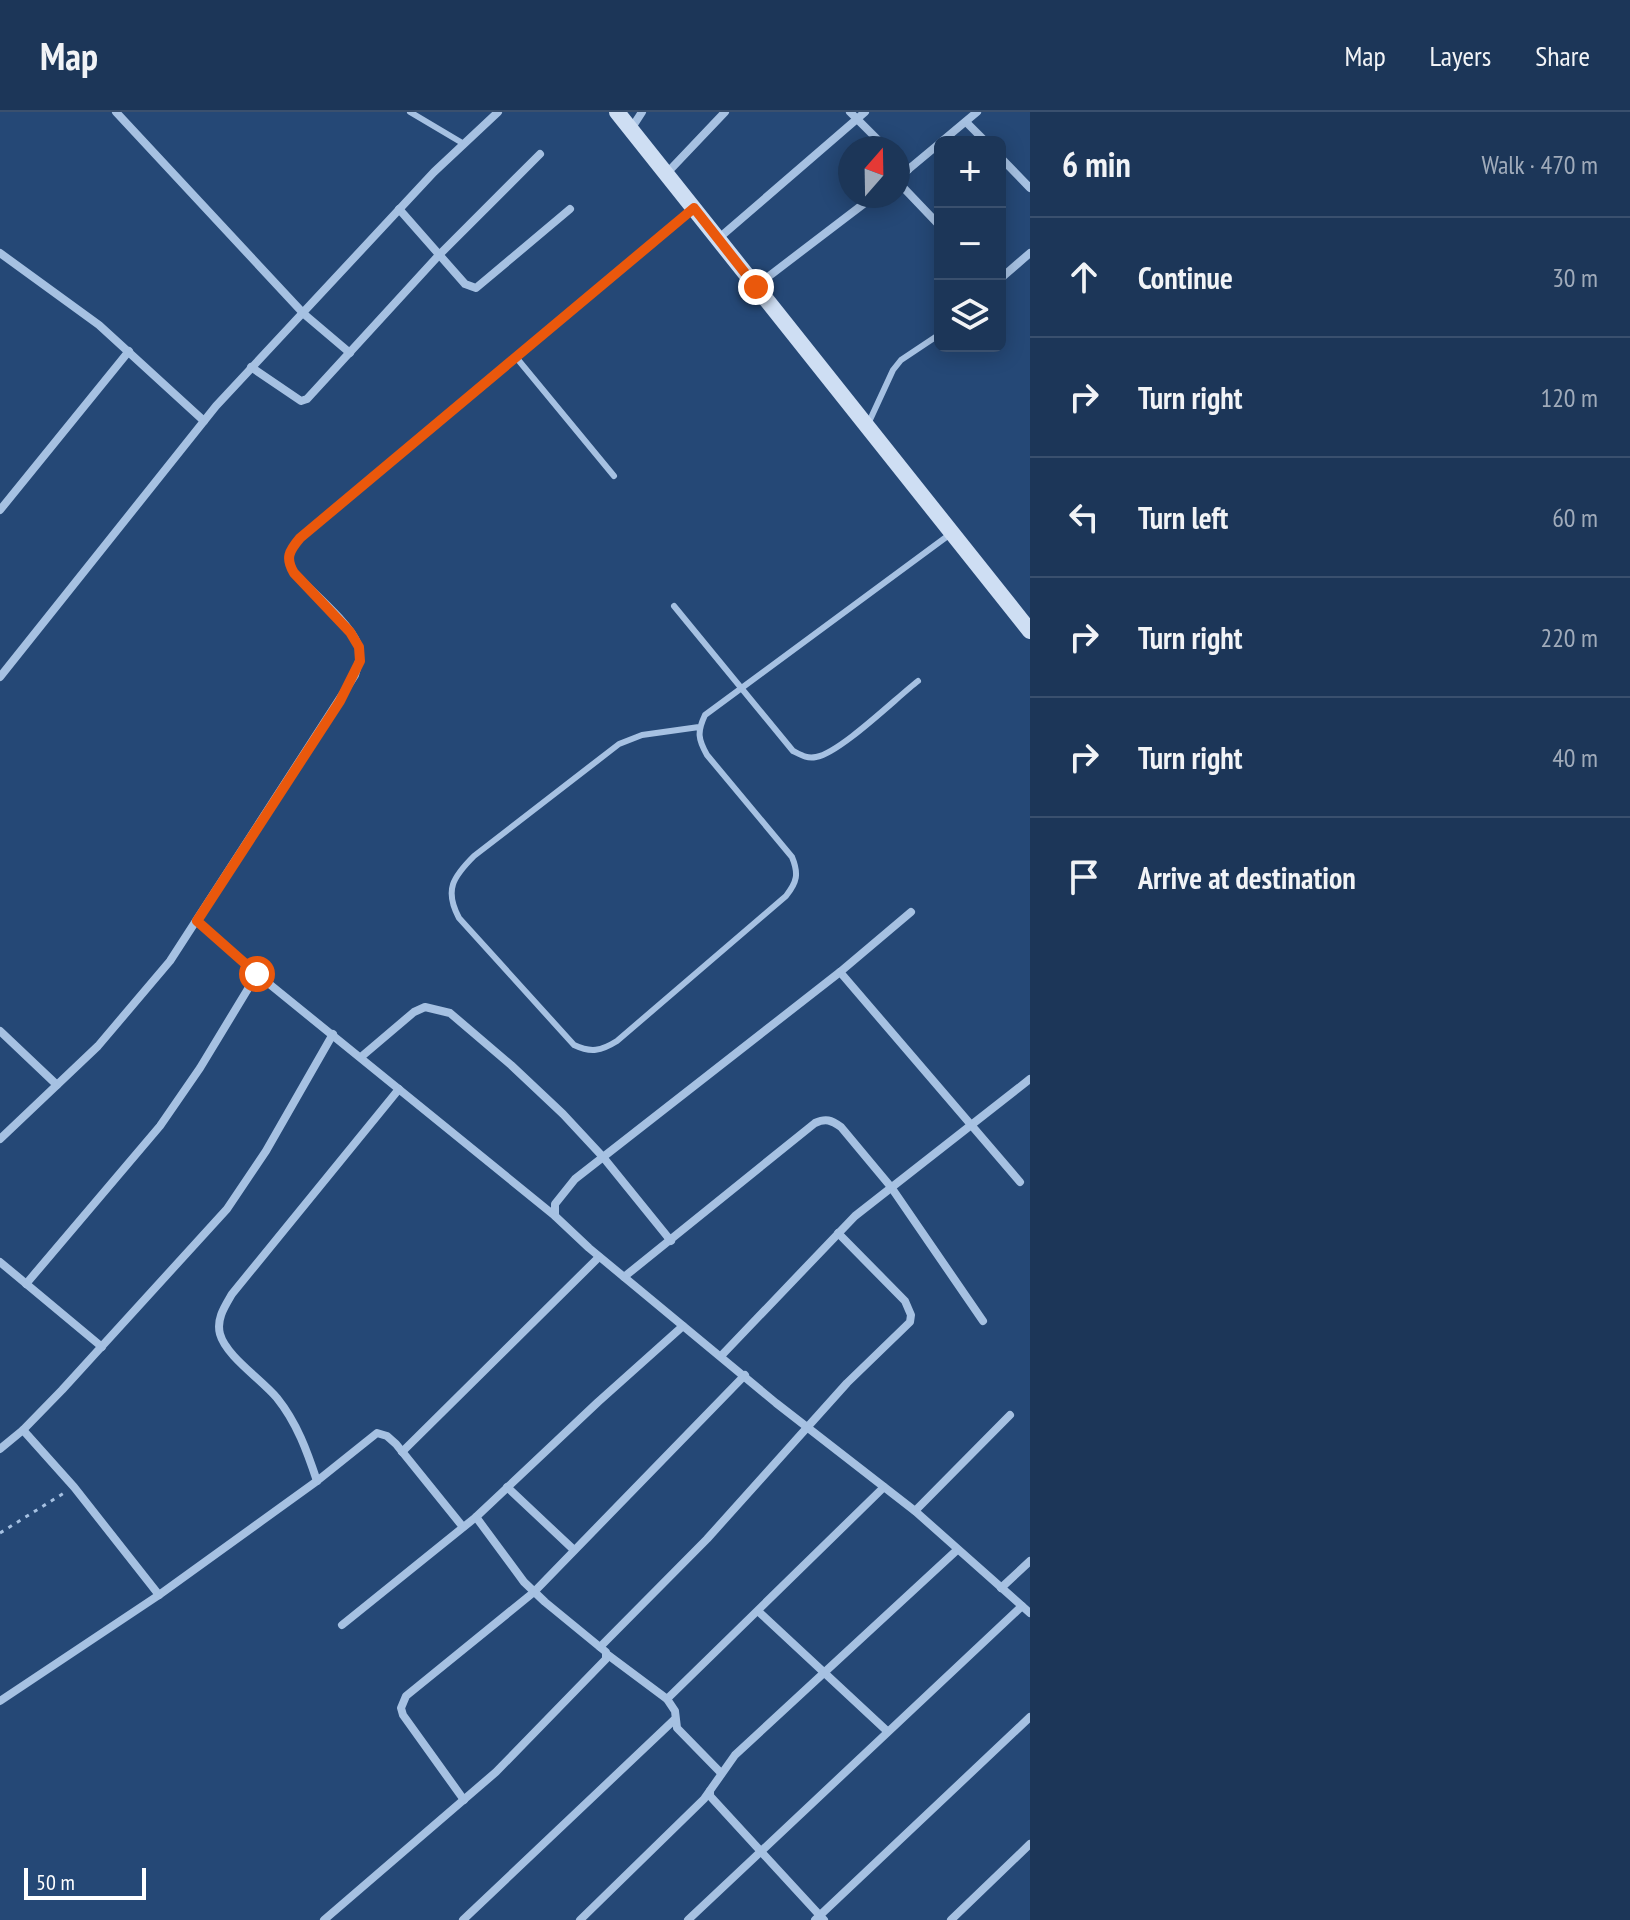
<!DOCTYPE html>
<meta charset="utf-8">
<style>
:root{--surface:#1c3658;--page:#294161;--text:#f1f3f6;--muted:#a0abba;--line:#3a506e}
body{margin:0;font-family:"PT Sans Narrow",sans-serif;background:var(--page);color:var(--text)}
.controls{position:absolute;right:24px;top:24px;display:grid;overflow:hidden;border-radius:12px;box-shadow:0 4px 20px #0003}
.controls button{width:72px;height:72px;display:grid;place-items:center;padding:0;border:0;border-bottom:2px solid var(--line);background:var(--surface);color:var(--text);font:40px sans-serif}
.compass{position:absolute;left:838px;top:24px;width:72px;height:72px;border-radius:50%;background:var(--surface);box-shadow:0 4px 20px #0003;rotate:20deg}
.scale{position:absolute;left:24px;bottom:20px;width:122px;box-sizing:border-box;padding-left:8px;border:4px solid #fff;border-top:0;font-size:22px;line-height:28px;white-space:nowrap;color:#fff;-webkit-text-stroke:6px #254876;paint-order:stroke}
.stop{position:absolute;width:24px;height:24px;margin:-18px;border:6px solid #ea580c;border-radius:50%;background:#fff}
.stop.end{background:#ea580c;border-color:#fff;box-shadow:0 2px 8px #0008}
.list{margin:0;padding:0;list-style:none}
h2{display:flex;justify-content:space-between;align-items:center;height:104px;margin:0;padding:0 32px;font-size:34px}
h2 small{font-size:26px;font-weight:400;color:var(--muted)}
.list li{display:grid;grid-template-columns:52px 1fr auto;gap:24px;align-items:center;box-sizing:border-box;height:120px;padding:0 32px;border-top:2px solid var(--line)}
.list b{display:block;font-size:30px;white-space:nowrap}
.list em{font-size:26px;font-style:normal;color:var(--muted)}
.icon{flex:none;width:44px;height:44px;fill:none;stroke:currentColor;stroke-width:2;stroke-linecap:round;stroke-linejoin:round}
.map{position:relative;flex:none;width:1030px;height:1808px;overflow:hidden}
header{display:flex;align-items:center;gap:48px;box-sizing:border-box;height:112px;padding:0 40px;background:var(--surface);border-bottom:2px solid var(--line)}
header strong{font-size:38px}
nav{display:flex;gap:44px;margin-inline-start:auto;font-size:28px}
main{display:flex}
aside{flex:1;background:var(--surface)}
.map>svg:first-child{display:block}
</style>
<header>
<strong>Map</strong>
<nav><a>Map</a><a>Layers</a><a>Share</a></nav>
</header>
<main>
<div class="map">
<svg width="1030" height="1808" viewBox="0 0 1030 1808">
<rect width="100%" height="100%" fill="#254876"/>
<g fill="none" stroke-linecap="round" stroke-linejoin="round">
<polyline stroke="#a6c1e2" stroke-width="3" stroke-dasharray="4 6" stroke-linecap="butt" points="0,1421 64,1381"/>
<g stroke="#a6c1e2" stroke-width="6">
<polyline points="410,0 464,32"/>
<polyline points="515,244 614,364"/>
<polyline points="869,310 893,258 901,248 940,222"/>
<path d="M674,494l119,145c8,4 14,8 23,6 24,-4 80,-59 102,-76"/>
<path d="M699,615l-57,8 -23,9 -145,112c-21,21 -30,34 -15,62l115,127c17,8 27,6 43,-4l169,-145c11,-14 13,-22 6,-39l-85,-102c-9,-16 -10,-23 -2,-40l244,-180"/>
</g>
<g stroke="#a6c1e2" stroke-width="8">
<polyline points="116,0 304,202 350,241"/>
<polyline points="850,0 886,36"/>
<polyline points="966,10 986,30"/>
<polyline points="631,17 642,0"/>
<polyline points="941,30 977,0"/>
<polyline points="1000,45 1030,76"/>
<polyline points="898,48 908,58"/>
<polyline points="667,61 725,0"/>
<polyline points="898,66 940,31"/>
<polyline points="898,70 940,114"/>
<polyline points="399,97 465,172 476,176 570,97"/>
<polyline points="719,126 865,0"/>
<polyline points="0,141 99,213 204,309"/>
<polyline points="1000,167 1030,141"/>
<polyline points="756,174 874,84"/>
<polyline points="251,255 301,289 307,287 439,143 540,42"/>
<polyline points="0,398 129,239"/>
<polyline points="0,565 216,294 434,60 498,0"/>
<polyline points="911,800 840,860 575,1067 555,1092 555,1104 589,1136 776,1291 915,1399 1030,1501"/>
<polyline points="197,809 257,862 555,1104"/>
<polyline points="840,860 1020,1070"/>
<polyline points="0,919 57,973"/>
<polyline points="361,945 414,900 425,895 450,901 511,953 563,1002 603,1045 671,1129"/>
<path d="M0,1027l98,-93 72,-85 185,-286c3,-10 7,-20 3,-30 -8,-22 -47,-54 -64,-72 -9,-15 -5,-22 6,-35l394,-330"/>
<polyline points="0,1150 102,1235"/>
<path d="M624,1165l191,-154c11,-5 16,-3 26,4l50,60 92,134"/>
<polyline points="26,1172 160,1014 200,956 257,862"/>
<polyline points="721,1244 855,1104 1030,967"/>
<polyline points="23,1318 74,1375 159,1483"/>
<polyline points="0,1337 23,1318 62,1278 227,1097 266,1039 333,922"/>
<polyline points="402,1340 599,1145"/>
<path d="M317,1369c-10,-30 -20,-58 -40,-83 -16,-19 -51,-42 -57,-64 -4,-15 5,-28 12,-40l167,-205"/>
<polyline points="507,1375 574,1438"/>
<polyline points="915,1399 1010,1303"/>
<polyline points="1001,1476 1030,1449"/>
<polyline points="759,1500 887,1619"/>
<polyline points="342,1513 476,1405 598,1290 683,1214"/>
<polyline points="600,1535 707,1427 847,1271 910,1210 911,1203 905,1189 838,1121"/>
<polyline points="608,1543 667,1587 675,1599 677,1616 721,1661"/>
<polyline points="667,1587 884,1375"/>
<polyline points="0,1589 159,1483 317,1369 377,1321 387,1324 396,1332 463,1415"/>
<polyline points="710,1679 710,1684 824,1808"/>
<polyline points="464,1688 403,1603 401,1596 406,1584 534,1480 745,1263"/>
<polyline points="324,1808 496,1660 606,1547 606,1540 545,1490 524,1470 476,1405"/>
<polyline points="463,1808 674,1608"/>
<polyline points="580,1808 704,1687 735,1643 957,1438"/>
<polyline points="688,1808 1022,1494"/>
<polyline points="815,1808 1030,1605"/>
<polyline points="951,1808 1030,1732"/>
</g>
<polyline stroke="#cedef3" stroke-width="16" points="617,0 1030,519"/>
</g>
<g fill="none" stroke-linecap="round" stroke-linejoin="round">
<path stroke="#ea580c" stroke-width="10" d="M257,862l-60,-53 143,-220 20,-40 -1,-14 -9,-15 -56,-59c-9,-15 -5,-22 6,-35l394,-330 62,79"/>
</g>
</svg>
<div class="controls">
<button>+</button>
<button>−</button>
<button><svg class="icon" aria-label="layers" viewBox="0 0 24 24"><path d="M12 4l9 5-9 5-9-5zM3 14l9 5 9-5"/></svg></button>
</div>
<svg class="compass" viewBox="-18 -18 36 36"><path d="M0-13l5 13h-10z" fill="#e53935"/><path d="M0 13l5-13h-10z" fill="#a0abba"/></svg>
<div class="scale">50 m</div>
<div class="stop" style="left:257px;top:862px"></div>
<div class="stop end" style="left:756px;top:175px"></div>
</div>
<aside>
<h2>6 min<small>Walk · 470 m</small></h2>
<ul class="list">
<li><svg class="icon" aria-label="ahead" viewBox="0 0 24 24"><path d="M12 20V5M6 11l6-6 6 6"/></svg><div><b>Continue</b></div><em>30 m</em></li>
<li><svg class="icon" aria-label="right" viewBox="0 0 24 24"><path d="M7 20v-9h11M14 6l5 5-5 5"/></svg><div><b>Turn right</b></div><em>120 m</em></li>
<li><svg class="icon" aria-label="left" viewBox="0 0 24 24"><path d="M17 20v-9H6M10 6l-5 5 5 5"/></svg><div><b>Turn left</b></div><em>60 m</em></li>
<li><svg class="icon" aria-label="right" viewBox="0 0 24 24"><path d="M7 20v-9h11M14 6l5 5-5 5"/></svg><div><b>Turn right</b></div><em>220 m</em></li>
<li><svg class="icon" aria-label="right" viewBox="0 0 24 24"><path d="M7 20v-9h11M14 6l5 5-5 5"/></svg><div><b>Turn right</b></div><em>40 m</em></li>
<li><svg class="icon" aria-label="arrive" viewBox="0 0 24 24"><path d="M6 21V4h12l-3 4 3 4H6"/></svg><div><b>Arrive at destination</b></div></li>
</ul>
</aside>
</main>
